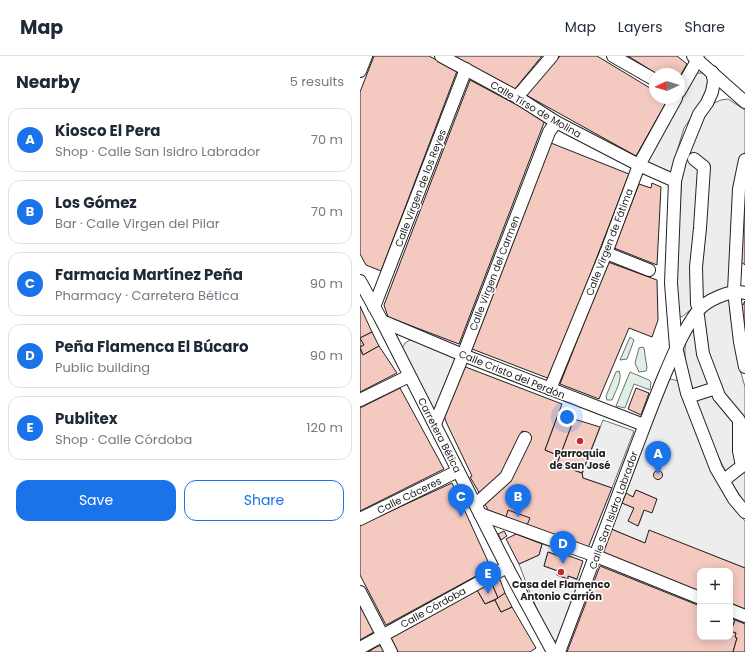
<!DOCTYPE html>
<meta charset="utf-8">
<style>
:root{--surface:#fff;--page:#f2f2f3;--text:#1f2937;--muted:#747a83;--line:#e0e1e3;--accent:#1a73e8}
body{margin:0;font-family:Poppins,sans-serif;background:var(--page);color:var(--text)}
.controls{position:absolute;right:12px;bottom:12px;display:grid;overflow:hidden;border-radius:8px;box-shadow:0 2px 10px #0003}
.controls button{width:36px;height:36px;display:grid;place-items:center;padding:0;border:0;border-bottom:1px solid var(--line);background:var(--surface);color:var(--text);font:20px sans-serif}
.compass{position:absolute;left:289px;top:12px;width:36px;height:36px;border-radius:50%;background:var(--surface);box-shadow:0 2px 10px #0003;rotate:266deg}
.you{position:absolute;left:207px;top:361px;width:14px;height:14px;margin:-10px;border:3px solid #fff;border-radius:50%;background:#1a73e8;box-shadow:0 0 0 6px #1a73e833}
.badge{display:grid;place-items:center;width:26px;height:26px;border-radius:50%;background:var(--accent);color:#fff;font-size:13px;font-weight:700}
.pin{position:absolute;translate:-50% -33px;filter:drop-shadow(0 1px 2px #0008)}
.pin::after{content:'';position:absolute;top:21px;width:14px;height:12px;background:inherit;clip-path:polygon(0 0,100% 0,50% 100%)}
.list{margin:0;padding:0;list-style:none}
h2{display:flex;justify-content:space-between;align-items:center;height:52px;margin:0;padding:0 16px;font-size:17px}
h2 small{font-size:13px;font-weight:400;color:var(--muted)}
.list li{display:grid;grid-template-columns:26px 1fr auto;gap:12px;align-items:center;box-sizing:border-box;height:64px;margin:0 8px 8px;padding:0 8px;border:1px solid var(--line);border-radius:12px}
.list b{display:block;font-size:15px;white-space:nowrap}
.list p{margin:0;font-size:13px;white-space:nowrap;color:var(--muted)}
.list em{font-size:13px;font-style:normal;color:var(--muted)}
.actions{display:flex;gap:8px;padding:12px 16px}
.actions a{flex:1;padding:9px 0;border:1px solid var(--accent);border-radius:12px;text-align:center;font-size:14px;color:var(--accent)}
.actions .main{background:var(--accent);color:#fff}
.map{position:relative;flex:none;width:385px;height:596px;overflow:hidden}
header{display:flex;align-items:center;gap:24px;box-sizing:border-box;height:56px;padding:0 20px;background:var(--surface);border-bottom:1px solid var(--line)}
header strong{font-size:19px}
nav{display:flex;gap:22px;margin-inline-start:auto;font-size:14px}
main{display:flex}
aside{flex:1;background:var(--surface)}
.map>svg:first-child{display:block}
</style>
<header>
<strong>Map</strong>
<nav><a>Map</a><a>Layers</a><a>Share</a></nav>
</header>
<main>
<aside>
<h2>Nearby<small>5 results</small></h2>
<ul class="list">
<li><span class="badge">A</span><div><b>Kiosco El Pera</b><p>Shop · Calle San Isidro Labrador</p></div><em>70 m</em></li>
<li><span class="badge">B</span><div><b>Los Gómez</b><p>Bar · Calle Virgen del Pilar</p></div><em>70 m</em></li>
<li><span class="badge">C</span><div><b>Farmacia Martínez Peña</b><p>Pharmacy · Carretera Bética</p></div><em>90 m</em></li>
<li><span class="badge">D</span><div><b>Peña Flamenca El Búcaro</b><p>Public building</p></div><em>90 m</em></li>
<li><span class="badge">E</span><div><b>Publitex</b><p>Shop · Calle Córdoba</p></div><em>120 m</em></li>
</ul>
<div class="actions"><a class="main">Save</a><a>Share</a></div>
</aside>
<div class="map">
<svg width="385" height="596" viewBox="0 0 385 596">
<rect width="100%" height="100%" fill="#fff"/>
<g fill="#e0efe3" stroke="#6f6f6f">
<polygon points="270,281 274,284 267,303 260,304"/>
<polygon points="282,291 284,292 287,312 286,315 279,316 275,307 279,292"/>
<path d="M259,315c4,8 -4,21 -7,29h-5l-1,-4 10,-24z"/>
<polygon points="270,316 289,324 291,326 290,334 274,328 265,352 256,350"/>
</g>
<g fill="#ededed" stroke="#6f6f6f" fill-rule="evenodd">
<polygon points="335,17 343,17 347,20 349,35 324,72 314,105 312,118 286,107 331,20"/>
<polygon points="368,43 385,54 385,96 380,106 371,232 342,244 323,260 321,261 318,259 317,241 317,201 322,116 327,98 341,63 354,47 361,44"/>
<polygon points="370,242 370,256 374,283 377,303 385,331 385,447 371,426 354,392 338,350 325,308 325,293 327,277 345,254"/>
<polygon points="50,284 54,284 97,303 75,353 71,352 42,292 45,287"/>
<path d="M310,323l9,2 16,49 9,24 23,45 18,22v47l-95,-37 -5,12 -36,-15 58,-148zM276,434l21,9 -13,11 -6,16 -9,-5 5,-13 -12,-5 4,-9 7,3z"/>
<polygon points="243,364 274,375 252,432 223,422 222,418"/>
<polygon points="182,488 202,494 199,500 188,496 184,510 198,515 197,519 207,523 208,520 220,525 198,583 195,585 191,585 170,537 159,508 179,499"/>
</g>
<g fill="#f3c9c0" stroke="#222">
<polygon points="14,0 69,0 97,15 21,215 6,209 0,198 0,36"/>
<polygon points="93,0 182,0 154,34"/>
<polygon points="200,0 237,0 295,35 295,42 308,43 276,100 166,39"/>
<polygon points="268,0 317,0 327,8 319,22 319,18 297,18"/>
<polygon points="110,24 185,64 99,288 28,261 24,249"/>
<polygon points="191,87 269,118 190,323 112,293"/>
<polygon points="292,127 301,131 297,209 254,192 279,128 291,132"/>
<polygon points="385,134 385,209 379,204"/>
<polygon points="248,206 297,224 298,264 292,281 269,272 239,343 200,328"/>
<polygon points="385,245 385,298 379,247 383,249"/>
<polygon points="0,250 12,276 0,282 4,289 0,291"/>
<polygon points="12,276 19,290 3,299 0,291 4,289 0,282"/>
<polygon points="19,290 37,317 0,336 0,293 3,299"/>
<polygon points="103,310 202,348 185,394 200,400 197,408 222,417 223,422 252,432 228,492 128,454 124,446 148,425 170,378 162,375 146,416 120,438 110,421 112,420 87,368 84,360"/>
<polygon points="40,332 84,413 0,455 0,352"/>
<polygon points="276,332 289,337 281,359 268,353"/>
<polygon points="199,356 214,363 200,400 185,394"/>
<polygon points="214,363 240,371 222,417 197,408"/>
<circle cx="298" cy="419" r="4.5"/>
<polygon points="92,427 131,512 26,569 0,519 0,469"/>
<polygon points="276,434 297,443 292,457 284,454 278,470 268,465 274,452 262,447 266,437 273,441"/>
<polygon points="148,454 170,462 167,469 146,461"/>
<polygon points="251,473 285,487 289,474 385,512 385,553 370,547 370,515 340,515 340,536 242,498"/>
<polygon points="144,475 147,480 141,484 138,478"/>
<polygon points="156,478 182,488 179,499 159,508 146,483"/>
<polygon points="188,496 199,500 201,497 223,505 217,523 208,520 208,523 197,519 198,515 184,510"/>
<polygon points="240,510 340,550 340,581 370,581 370,562 375,564 371,575 376,577 375,581 377,582 373,596 207,596"/>
<polygon points="139,521 145,537 138,542 131,526"/>
<polygon points="131,526 138,542 125,548 117,534"/>
<polygon points="117,534 125,548 135,544 141,556 152,551 176,592 170,596 38,596 31,582"/>
<polygon points="145,537 152,551 141,556 135,544"/>
<polygon points="0,549 14,576 0,584"/>
<polygon points="375,564 385,568 385,596 373,596 377,582 375,581 376,577 371,575"/>
<polygon points="18,590 22,590 25,596 8,596"/>
</g>
<g fill="none" stroke-linecap="round" stroke-linejoin="round">
<g stroke="#222" stroke-width="14">
<g id="minor">
<polyline points="81,0 157,41 196,66 279,109 315,125"/>
<polyline points="253,0 295,24"/>
<polyline points="333,0 385,46"/>
<polyline points="0,15 6,0"/>
<polyline points="352,16 354,25 352,36 347,47 339,58 320,105 315,125 311,227 314,266 316,291 327,337 356,412 374,443 385,456"/>
<polyline points="319,36 338,3"/>
<polyline points="157,41 192,0"/>
<polyline points="334,103 344,111 340,172 336,211 337,248"/>
<polyline points="385,104 379,133 374,235 380,286 385,311"/>
<polyline points="246,197 289,214"/>
<polyline points="0,225 22,265 147,511 193,596"/>
<polyline points="14,251 106,13"/>
<polyline points="338,260 343,298 359,340 379,364 379,395 382,410 368,421"/>
<polyline points="22,265 103,299 284,369"/>
<polyline points="190,333 246,197 279,109 316,42"/>
<polyline points="334,339 356,332"/>
<polyline points="0,344 49,320"/>
<polyline points="75,368 100,307 189,76 196,66"/>
<polyline points="116,448 146,421 165,382"/>
<polyline points="120,458 236,500 340,542"/>
<polyline points="0,463 98,415"/>
<polyline points="0,536 31,596"/>
<polyline points="370,554 385,560"/>
<polyline points="0,592 147,511"/>
<path d="M199,596c25,-67 50,-133 75,-199 10,-26 20,-53 31,-79 9,-21 18,-43 32,-62 9,-12 34,-23 48,-19"/>
</g>
</g>
<use href="#minor" stroke="#fff" stroke-width="12"/>
</g>
<g fill="#c62828" stroke="#fff" stroke-width="1.5">
<circle cx="220" cy="385" r="4"/>
<circle cx="201" cy="516" r="4"/>
</g>
<g text-anchor="middle" stroke-width="3" stroke-linejoin="round" paint-order="stroke">
<g font-size="10" fill="#222" stroke="#fff">
<text transform="translate(176 53) rotate(30)" y="4">Calle Tirso de Molina</text>
<text transform="translate(60 132) rotate(-69)" y="4">Calle Virgen de los Reyes</text>
<text transform="translate(249 186) rotate(-69)" y="4">Calle Virgen de Fátima</text>
<text transform="translate(134 217) rotate(-69)" y="4">Calle Virgen del Carmen</text>
<text transform="translate(152 318) rotate(22)" y="4">Calle Cristo del Perdón</text>
<text transform="translate(80 379) rotate(63)" y="4">Carretera Bética</text>
<text transform="translate(49 439) rotate(-26)" y="4">Calle Cáceres</text>
<text transform="translate(253 454) rotate(-70)" y="4">Calle San Isidro Labrador</text>
<text transform="translate(73 551) rotate(-29)" y="4">Calle Córdoba</text>
</g>
<g font-size="10" font-weight="bold" fill="#222" stroke="#fff">
<text x="220" y="401">Parroquia<tspan x="220" dy="12">de San José</tspan></text>
<text x="201" y="532">Casa del Flamenco<tspan x="201" dy="12">Antonio Carrión</tspan></text>
</g>
</g>
</svg>
<div class="controls">
<button>+</button>
<button>−</button>
</div>
<svg class="compass" viewBox="-18 -18 36 36"><path d="M0-13l5 13h-10z" fill="#e53935"/><path d="M0 13l5-13h-10z" fill="#747a83"/></svg>
<div class="you"></div>
<div class="pin badge" style="left:298px;top:418px">A</div>
<div class="pin badge" style="left:158px;top:461px">B</div>
<div class="pin badge" style="left:101px;top:461px">C</div>
<div class="pin badge" style="left:203px;top:508px">D</div>
<div class="pin badge" style="left:128px;top:538px">E</div>
</div>
</main>
